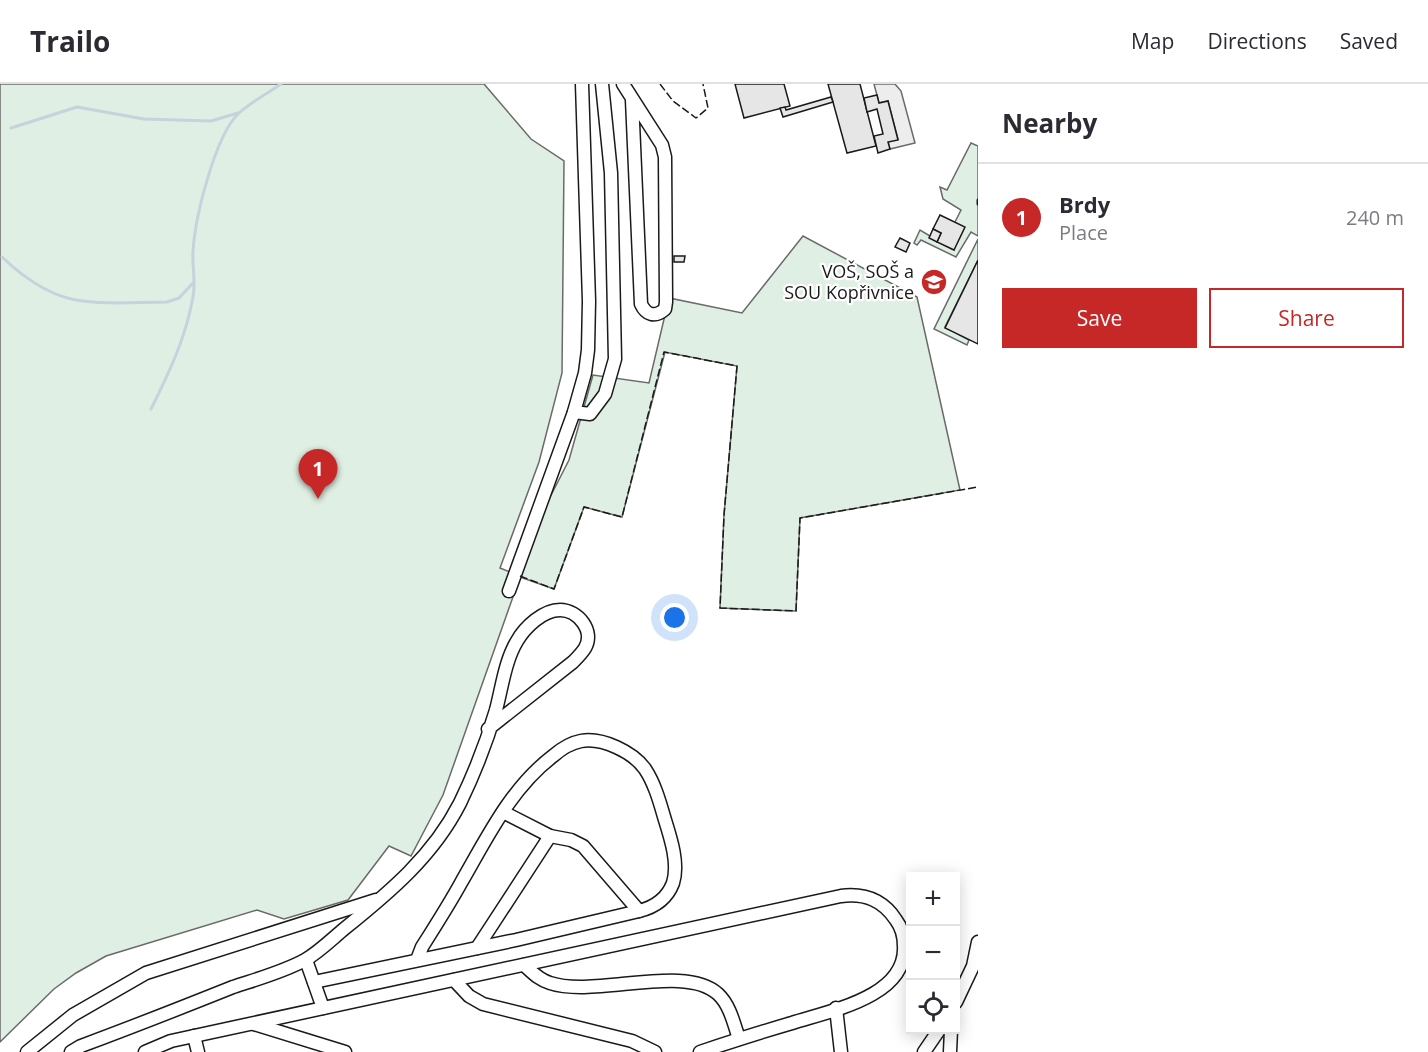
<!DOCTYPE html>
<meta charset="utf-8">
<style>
:root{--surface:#fff;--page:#f2f2f3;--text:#2b2b33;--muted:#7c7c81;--line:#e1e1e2;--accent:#c62828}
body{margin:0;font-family:"Open Sans",sans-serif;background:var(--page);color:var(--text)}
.controls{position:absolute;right:18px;bottom:18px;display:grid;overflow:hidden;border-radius:0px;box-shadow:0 3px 15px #0003}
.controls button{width:54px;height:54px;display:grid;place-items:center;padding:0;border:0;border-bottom:2px solid var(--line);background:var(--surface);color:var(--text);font:30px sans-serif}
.you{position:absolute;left:675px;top:534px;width:21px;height:21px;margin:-15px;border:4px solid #fff;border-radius:50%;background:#1a73e8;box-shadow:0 0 0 9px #1a73e833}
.badge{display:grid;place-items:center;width:39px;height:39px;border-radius:50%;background:var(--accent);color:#fff;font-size:20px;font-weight:700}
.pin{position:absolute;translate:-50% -50px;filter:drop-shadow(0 2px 3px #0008)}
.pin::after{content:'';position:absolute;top:32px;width:21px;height:18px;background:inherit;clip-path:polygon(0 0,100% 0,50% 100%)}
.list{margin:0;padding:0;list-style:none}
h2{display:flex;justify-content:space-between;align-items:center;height:78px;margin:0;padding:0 24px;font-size:26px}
h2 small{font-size:20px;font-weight:400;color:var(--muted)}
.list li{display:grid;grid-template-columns:39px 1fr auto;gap:18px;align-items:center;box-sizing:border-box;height:108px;padding:0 24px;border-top:2px solid var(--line)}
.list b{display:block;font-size:22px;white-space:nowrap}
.list p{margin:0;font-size:20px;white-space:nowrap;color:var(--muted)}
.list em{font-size:20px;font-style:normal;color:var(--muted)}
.actions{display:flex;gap:12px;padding:18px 24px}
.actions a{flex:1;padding:14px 0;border:2px solid var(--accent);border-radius:0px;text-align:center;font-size:21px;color:var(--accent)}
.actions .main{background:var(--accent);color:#fff}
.icon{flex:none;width:33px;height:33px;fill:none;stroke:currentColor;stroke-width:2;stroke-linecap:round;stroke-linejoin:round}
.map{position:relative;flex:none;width:978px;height:968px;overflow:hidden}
header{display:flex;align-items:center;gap:36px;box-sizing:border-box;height:84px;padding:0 30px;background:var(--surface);border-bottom:2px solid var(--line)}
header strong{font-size:28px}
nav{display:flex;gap:33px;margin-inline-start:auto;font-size:21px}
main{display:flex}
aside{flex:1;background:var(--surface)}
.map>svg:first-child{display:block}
</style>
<header>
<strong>Trailo</strong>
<nav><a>Map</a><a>Directions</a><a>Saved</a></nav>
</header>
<main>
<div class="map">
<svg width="978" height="968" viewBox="0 0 978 968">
<rect width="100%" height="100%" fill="#fff"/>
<g fill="#e0efe3" stroke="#6a6a6a" stroke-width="1.5">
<polygon points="0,0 484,0 531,55 564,77 562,289 539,378 500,484 520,492 546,421 569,376 593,291 649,299 669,214 742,229 803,152 917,213 960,406 800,434 796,527 720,524 724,431 737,282 665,268 622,433 584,423 554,505 520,493 443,711 411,772 389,762 348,816 284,835 257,826 106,872 76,889 54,905 0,958"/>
<polygon points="971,59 978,62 978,152 971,148 956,173 921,156 917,161 914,159 920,146 930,152 930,154 954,166 955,138 961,126 943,115 940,103 947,106"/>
<polygon points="978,155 978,176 945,243 969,256 967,261 934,245"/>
</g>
<polygon fill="#ededed" stroke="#6a6a6a" stroke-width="1.5" points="874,0 895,0 901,7 915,59 890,65 888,58 898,55 888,17 879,19"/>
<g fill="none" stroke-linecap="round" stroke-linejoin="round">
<g stroke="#c6d2dc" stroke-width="3">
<polyline points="11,44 77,23 144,35 211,37 238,29"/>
<path d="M2,173c22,21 50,41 81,44 27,4 56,1 84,1l12,-4 14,-15"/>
<path d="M151,325c18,-36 35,-72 42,-112 3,-15 -1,-31 0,-46 2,-33 22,-116 46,-138 12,-11 29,-20 42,-29"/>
</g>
</g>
<g fill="#e6e6e6" stroke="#1a1a1a" stroke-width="1.5">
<polygon points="735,0 784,0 790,22 744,34"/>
<polygon points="828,0 860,0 876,62 847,69"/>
<polygon points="877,11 879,19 888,17 898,56 888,58 890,65 878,69 874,52 883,50 877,25 867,28 864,14"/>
<polygon points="831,13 833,18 783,33 780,24 785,23 786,26"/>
<polygon points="940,131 965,143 954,166 937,158 941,149 933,145"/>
<polygon points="933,145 941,149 937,158 929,154"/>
<polygon points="900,154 910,159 906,168 895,163"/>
<polygon points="674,172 685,172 684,178 674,178"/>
<polygon points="978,176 978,260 945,244"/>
</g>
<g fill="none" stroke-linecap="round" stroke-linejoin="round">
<g stroke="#1a1a1a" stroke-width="15">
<g id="minor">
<path d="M623,0l39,61 3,12 1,145 -1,7c-10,9 -19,6 -24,-5l-9,-204"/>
<polyline points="574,328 590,330 605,310 615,275 611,89 602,0"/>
<polyline points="509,507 574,328 585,289 588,266 589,217 582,0"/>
<polyline points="503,728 550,752 571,756 583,762 639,827"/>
<polyline points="477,864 550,752"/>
<polyline points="306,876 323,924"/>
<path d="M524,881c8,7 15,15 26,18 45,15 135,-20 168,11 12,11 16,30 21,45"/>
<polyline points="454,896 469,912 483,920 632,957 655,968"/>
<path d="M314,898l202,-42 123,-29c16,-4 28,-12 34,-28 6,-19 -2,-44 -8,-63 -5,-17 -10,-36 -20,-51 -12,-17 -43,-32 -64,-28 -11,2 -20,8 -28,15 -42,32 -65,80 -91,125 -12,22 -26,44 -40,66l-5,13"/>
<polyline points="956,918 973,882 978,858"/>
<polyline points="836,924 841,968"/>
<polyline points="254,940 345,968"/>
<polyline points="194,952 198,968"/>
<polyline points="27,968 73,931 146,889 376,816"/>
<path d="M71,968l10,-6c51,-19 102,-39 152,-59 24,-8 50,-15 72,-27 14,-8 27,-21 39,-31 46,-37 89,-73 116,-126 14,-29 27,-62 36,-93 6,-23 9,-49 21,-69 8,-14 26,-31 43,-31 18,0 35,21 25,38 -3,5 -8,10 -12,14l-85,67"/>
<path d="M145,968l26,-11 670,-145c24,-3 42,4 55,24 6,8 8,16 8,26 3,51 -75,65 -112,77 -31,9 -62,19 -92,29"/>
<polyline points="924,968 939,946"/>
<polyline points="950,968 951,946"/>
</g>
</g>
<use href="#minor" stroke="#fff" stroke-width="12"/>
<g stroke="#1a1a1a" stroke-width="1.5" stroke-dasharray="8 3" stroke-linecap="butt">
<polyline points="660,0 673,17 696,34 708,24 703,0"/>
<polyline points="520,492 554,505 584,423 622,433 664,268 737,282 724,431 720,524 796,527 800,434 978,403"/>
</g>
<polyline stroke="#1a1a1a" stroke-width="3" points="978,116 978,120"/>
</g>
<defs>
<g id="university-disc" transform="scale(1.35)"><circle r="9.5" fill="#c62828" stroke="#fff"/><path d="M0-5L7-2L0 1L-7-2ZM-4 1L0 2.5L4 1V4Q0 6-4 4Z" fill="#fff"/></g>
</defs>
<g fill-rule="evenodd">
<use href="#university-disc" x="934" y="198"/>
</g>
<g text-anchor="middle" stroke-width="4.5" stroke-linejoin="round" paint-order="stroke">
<g font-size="18" fill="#1a1a1a" stroke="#fff" text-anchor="end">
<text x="914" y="194">VOŠ, SOŠ a<tspan x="914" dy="21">SOU Kopřivnice</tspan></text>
</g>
</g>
</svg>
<div class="controls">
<button>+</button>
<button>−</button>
<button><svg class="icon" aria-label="locate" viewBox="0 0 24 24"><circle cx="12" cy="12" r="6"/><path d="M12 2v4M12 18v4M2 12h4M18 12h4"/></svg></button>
</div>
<div class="you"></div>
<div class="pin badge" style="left:318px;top:415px">1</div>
</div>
<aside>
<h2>Nearby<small></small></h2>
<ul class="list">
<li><span class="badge">1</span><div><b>Brdy</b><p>Place</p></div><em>240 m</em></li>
</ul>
<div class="actions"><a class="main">Save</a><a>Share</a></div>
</aside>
</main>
